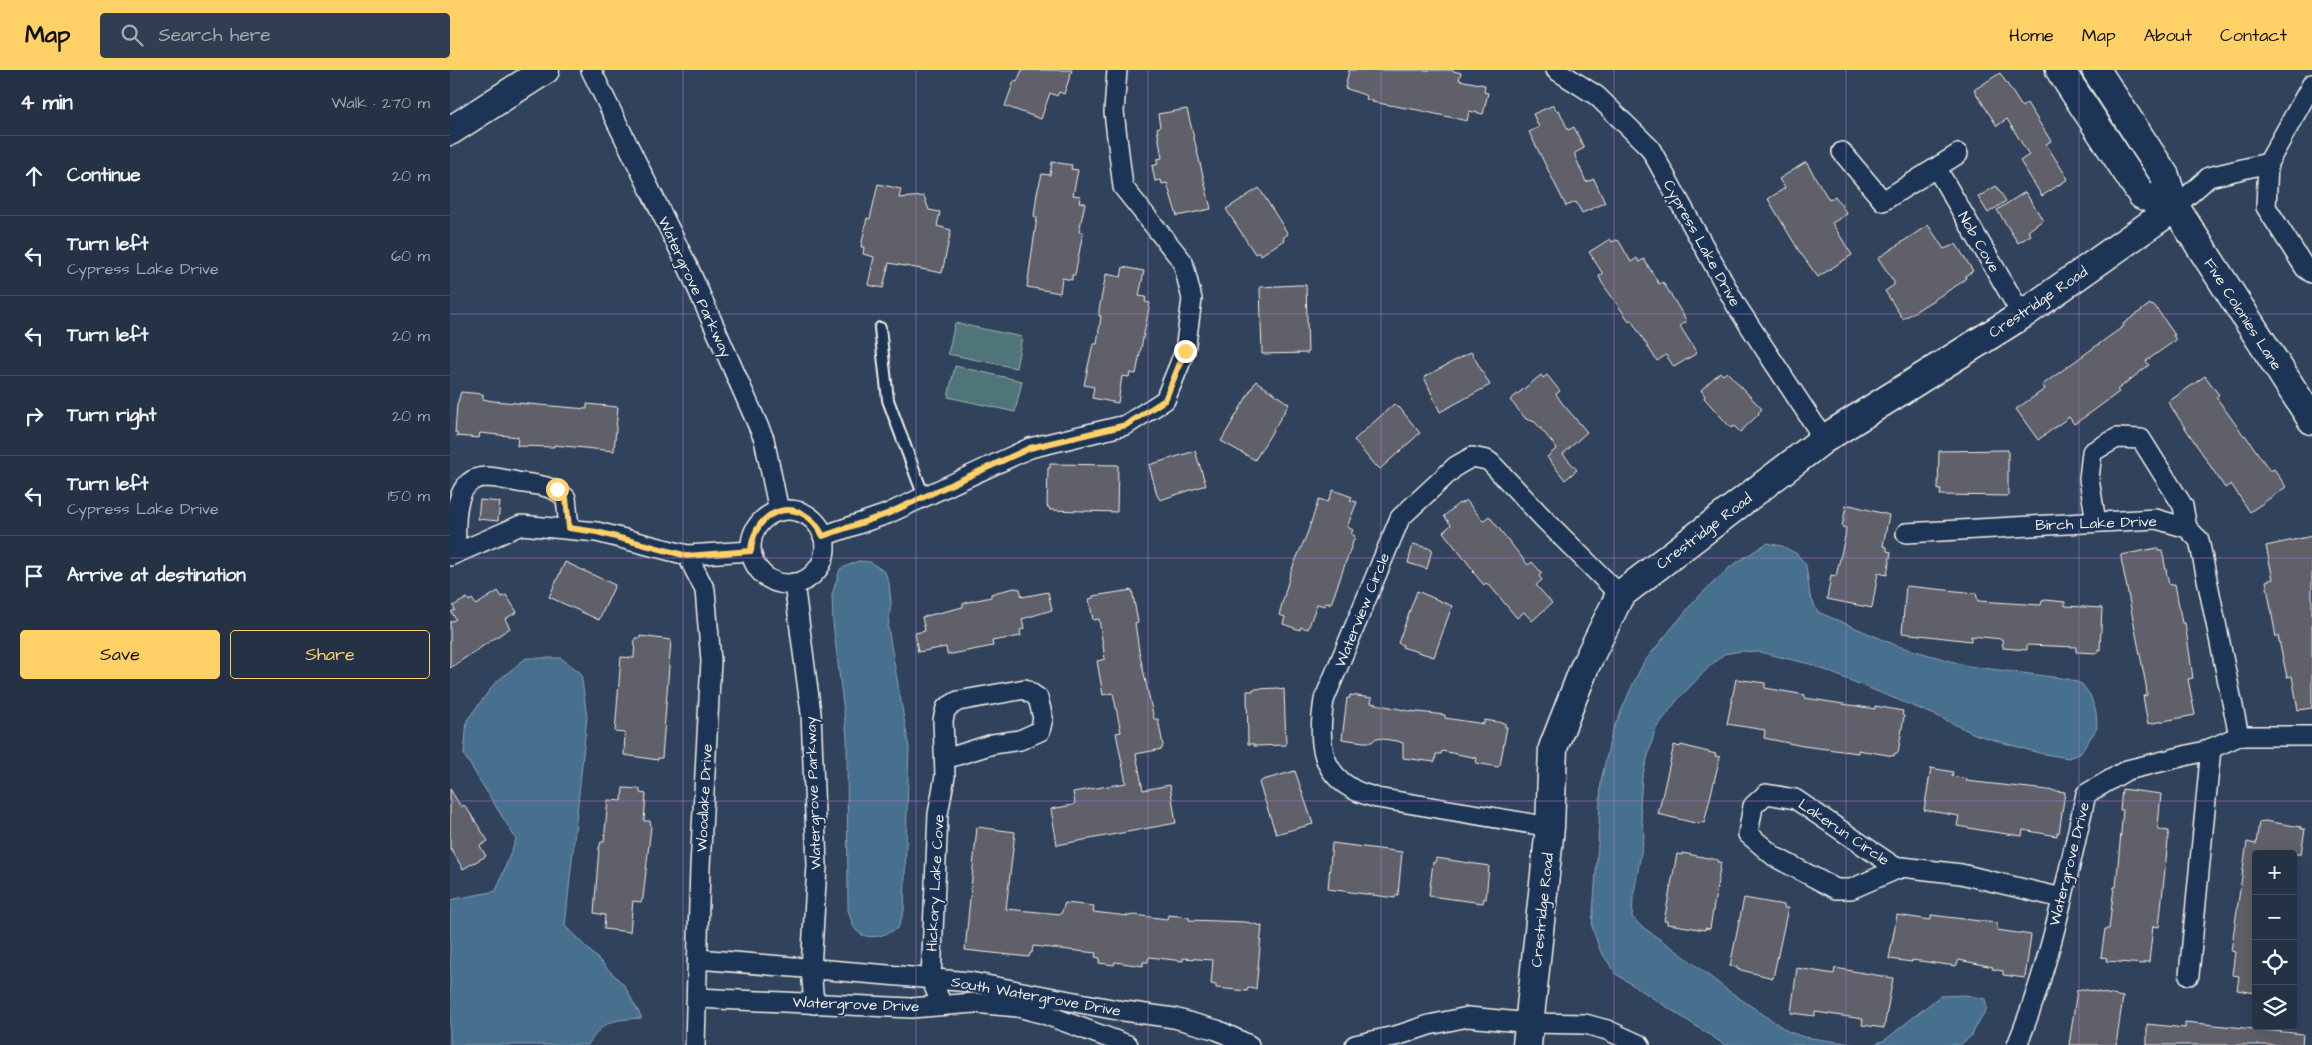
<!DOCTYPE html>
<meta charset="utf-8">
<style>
:root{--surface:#253246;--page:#313e51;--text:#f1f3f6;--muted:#a3aab3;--line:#424d5f;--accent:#ffd166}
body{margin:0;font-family:"Architects Daughter",sans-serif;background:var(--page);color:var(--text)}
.controls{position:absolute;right:15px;bottom:15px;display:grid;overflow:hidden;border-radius:5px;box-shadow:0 5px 20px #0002}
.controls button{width:45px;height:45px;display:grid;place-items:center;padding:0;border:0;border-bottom:1px solid var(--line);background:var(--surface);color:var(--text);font:25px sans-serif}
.stop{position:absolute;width:15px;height:15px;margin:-11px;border:4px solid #ffd166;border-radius:50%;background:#fff}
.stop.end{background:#ffd166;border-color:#fff;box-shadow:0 1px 5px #0008}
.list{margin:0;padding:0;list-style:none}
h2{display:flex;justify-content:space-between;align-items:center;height:65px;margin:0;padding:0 20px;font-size:21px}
h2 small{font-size:16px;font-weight:400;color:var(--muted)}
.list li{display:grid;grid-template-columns:32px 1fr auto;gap:15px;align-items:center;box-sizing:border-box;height:80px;padding:0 20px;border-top:1px solid var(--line)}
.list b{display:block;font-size:19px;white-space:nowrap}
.list p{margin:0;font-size:16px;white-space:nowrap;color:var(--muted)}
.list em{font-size:16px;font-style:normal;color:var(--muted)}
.actions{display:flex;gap:10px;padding:15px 20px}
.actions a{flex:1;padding:11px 0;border:1px solid var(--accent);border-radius:5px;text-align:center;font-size:18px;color:var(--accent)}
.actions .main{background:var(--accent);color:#111}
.icon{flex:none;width:28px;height:28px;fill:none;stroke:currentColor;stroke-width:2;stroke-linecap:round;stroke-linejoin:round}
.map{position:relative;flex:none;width:1862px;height:975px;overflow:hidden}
header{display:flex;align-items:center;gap:30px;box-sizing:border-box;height:70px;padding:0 25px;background:var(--accent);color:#111}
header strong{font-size:24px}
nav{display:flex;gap:28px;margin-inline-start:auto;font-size:18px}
.search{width:350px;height:45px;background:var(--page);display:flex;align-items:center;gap:12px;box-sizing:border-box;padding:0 18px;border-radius:5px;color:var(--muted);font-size:19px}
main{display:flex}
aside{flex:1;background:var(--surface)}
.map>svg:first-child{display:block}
</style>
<header>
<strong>Map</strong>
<div class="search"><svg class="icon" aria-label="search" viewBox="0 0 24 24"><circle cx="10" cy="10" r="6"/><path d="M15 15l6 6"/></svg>Search here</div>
<nav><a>Home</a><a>Map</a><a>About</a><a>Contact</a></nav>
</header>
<main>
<aside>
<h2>4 min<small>Walk · 270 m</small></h2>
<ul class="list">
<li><svg class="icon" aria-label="ahead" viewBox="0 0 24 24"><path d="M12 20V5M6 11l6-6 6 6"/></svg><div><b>Continue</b></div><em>20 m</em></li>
<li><svg class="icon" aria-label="left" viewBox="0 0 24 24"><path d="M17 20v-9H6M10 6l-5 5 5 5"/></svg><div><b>Turn left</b><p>Cypress Lake Drive</p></div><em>60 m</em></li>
<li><svg class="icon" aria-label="left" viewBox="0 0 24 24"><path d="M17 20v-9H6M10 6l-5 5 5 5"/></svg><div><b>Turn left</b></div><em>20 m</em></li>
<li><svg class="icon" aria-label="right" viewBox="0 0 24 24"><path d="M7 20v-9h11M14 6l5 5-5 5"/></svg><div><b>Turn right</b></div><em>20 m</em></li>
<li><svg class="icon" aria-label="left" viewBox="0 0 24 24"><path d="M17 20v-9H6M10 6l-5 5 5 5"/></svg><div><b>Turn left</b><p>Cypress Lake Drive</p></div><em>150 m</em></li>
<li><svg class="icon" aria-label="arrive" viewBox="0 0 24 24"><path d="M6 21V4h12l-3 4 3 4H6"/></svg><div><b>Arrive at destination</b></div></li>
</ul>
<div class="actions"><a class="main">Save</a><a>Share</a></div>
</aside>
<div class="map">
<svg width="1862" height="975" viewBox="0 0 1862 975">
<rect width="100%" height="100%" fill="#31425d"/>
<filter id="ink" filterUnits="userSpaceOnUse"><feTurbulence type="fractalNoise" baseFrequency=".02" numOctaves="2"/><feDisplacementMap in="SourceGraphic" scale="10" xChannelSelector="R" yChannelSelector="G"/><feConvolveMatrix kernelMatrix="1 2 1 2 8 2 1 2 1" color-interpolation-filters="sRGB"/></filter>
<g filter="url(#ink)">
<g fill="#4f7578" stroke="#a2b3b0">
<polygon points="505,253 572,267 566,298 498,284"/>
<polygon points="505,296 572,311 565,342 498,327"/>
</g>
<g fill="#476f8f" stroke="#8ca3b3">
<polygon points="1317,473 1332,476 1347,484 1356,495 1360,526 1368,542 1448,576 1518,596 1618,609 1632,614 1640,625 1646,642 1647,658 1630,684 1618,688 1589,683 1527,665 1485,645 1360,594 1309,582 1291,581 1274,584 1260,596 1228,629 1205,660 1192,708 1190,736 1194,766 1183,828 1182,847 1191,856 1231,884 1276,919 1339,962 1354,967 1409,975 1275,975 1166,904 1150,880 1142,857 1148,774 1151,711 1162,662 1183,614 1194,592 1245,530 1280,497"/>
<path d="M408,491l12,1 15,10 4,11 2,20 -3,25 21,119 -5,164 -6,17c-12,7 -32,15 -43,1 -3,-5 -5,-13 -7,-19l-1,-173 -14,-114 -1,-28 8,-26z"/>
<path d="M76,588h35l20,15 6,44 -22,209 59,59 18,33c-28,2 -38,1 -54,27h-138v-145l46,-9 20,-52 -52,-84 3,-35 28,-37z"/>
<polygon points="1516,925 1535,929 1537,938 1521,966 1510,975 1422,975 1435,970 1490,926"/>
</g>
<g fill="#60606a" stroke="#f4f1e8">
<polygon points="572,0 622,0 614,24 609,22 607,26 600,23 591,49 555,36 564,11 567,12"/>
<polygon points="899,0 1000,0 1011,3 1009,10 1035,15 1034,22 1038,23 1033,44 1019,41 1017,51 968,40 922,32 923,31 916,29 917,26 895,18"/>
<polygon points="1550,3 1572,37 1577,33 1601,71 1596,74 1618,109 1592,126 1570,91 1579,85 1557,49 1547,56 1524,20"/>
<polygon points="1104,35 1106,41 1109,40 1118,60 1124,57 1134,78 1125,83 1125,86 1136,112 1144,109 1155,133 1132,143 1126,132 1116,136 1079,62 1089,57 1083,44"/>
<polygon points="737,39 761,139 727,146 717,113 712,114 711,110 705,111 702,96 708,94 707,89 712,88 707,58 710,57 708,44"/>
<polygon points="602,92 622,95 621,99 628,100 623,125 631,126 629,132 635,133 629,162 633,162 625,205 622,205 622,210 612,208 610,223 577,217 587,147 584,147 587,123 592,104 600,105"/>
<polygon points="1356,92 1379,130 1385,126 1397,144 1382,153 1402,185 1368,207 1349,181 1318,129 1335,118 1329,109"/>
<polygon points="428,114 451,119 449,128 474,126 479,140 490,142 487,156 501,160 492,203 439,193 433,218 418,215 424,187 413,184 414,177 411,177 417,148 420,149"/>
<polygon points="1546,116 1556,131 1538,143 1528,127"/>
<polygon points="809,118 838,164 833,168 834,170 811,185 809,182 805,184 776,139"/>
<polygon points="1575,122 1593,150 1578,161 1581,165 1568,173 1547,140"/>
<polygon points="1478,155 1494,179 1506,174 1523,201 1515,206 1516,208 1509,214 1453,249 1435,221 1444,215 1444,212 1428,188"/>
<polygon points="1160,169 1162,172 1166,170 1169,171 1181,192 1187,188 1189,192 1194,189 1209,214 1213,212 1235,248 1236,252 1230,256 1247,283 1224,297 1216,285 1207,291 1181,250 1179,251 1152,213 1149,206 1153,204 1139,182"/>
<polygon points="673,197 694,201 689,226 696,227 695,232 700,233 686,304 680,303 679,307 672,306 668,333 642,328 644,317 634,315 643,274 647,274 651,246 649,246 649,240 656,204 671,207"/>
<polygon points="847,215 856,215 858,283 812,284 810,217"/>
<polygon points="1700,234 1702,236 1704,235 1725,265 1723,265 1726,270 1696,291 1699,295 1667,320 1669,322 1639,344 1624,354 1619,347 1588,370 1566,339 1595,319 1592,315 1674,256 1673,254"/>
<polygon points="1021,282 1040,315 990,342 974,307"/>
<polygon points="1270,302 1273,305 1277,302 1312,339 1308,343 1309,344 1290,362 1284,356 1281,358 1254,328 1255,326 1251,320"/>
<polygon points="1091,305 1093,308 1097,305 1110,321 1106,324 1112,333 1137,362 1113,384 1127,400 1115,410 1097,387 1107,378 1085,352 1076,349 1060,330"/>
<polygon points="1755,306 1769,325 1766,327 1794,366 1795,365 1820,401 1824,399 1836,417 1800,442 1781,414 1775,418 1718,332"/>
<polygon points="806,311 839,334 805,390 771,371"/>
<polygon points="11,322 33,324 33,329 43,331 137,339 137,334 168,337 164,381 104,375 104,377 67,376 68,367 30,363 29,368 7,366 7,363 5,363 7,335"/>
<polygon points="944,334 948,338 949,337 970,363 930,399 926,395 925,396 904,370"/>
<polygon points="1558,380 1558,426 1490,425 1491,420 1488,420 1489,381"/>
<polygon points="745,381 756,415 710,430 707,425 699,395"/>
<polygon points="600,394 668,395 667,442 600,440 599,437 597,437 598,398 600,398"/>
<polygon points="883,420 902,427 900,430 907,432 897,457 903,460 901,464 905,466 881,534 876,532 875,536 867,534 858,559 851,557 850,560 833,554 835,547 829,545 841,501 857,464 869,429 878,432"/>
<polygon points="30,430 50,432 48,451 28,449"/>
<polygon points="1016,430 1033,451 1039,446 1078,495 1082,492 1092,503 1089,506 1092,510 1086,515 1102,533 1082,551 1074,542 1067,548 1041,517 1036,513 1034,515 1023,502 1024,501 993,462 1001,455 994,446 1009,433 1010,434"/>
<polygon points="1400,435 1439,445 1433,476 1437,477 1437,481 1441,482 1437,505 1428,503 1422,538 1377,529 1381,505 1386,506 1395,467 1396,458 1392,457 1396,436"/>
<polygon points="1862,466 1862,638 1848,640 1842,606 1837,607 1828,566 1826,567 1823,551 1816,511 1823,509 1816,476"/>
<polygon points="963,474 982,479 977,499 958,493"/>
<polygon points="1707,478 1708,481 1712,480 1719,515 1725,514 1732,553 1735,553 1743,608 1738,609 1745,645 1698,654 1693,626 1697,625 1696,615 1671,488 1671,485"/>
<polygon points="115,492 165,515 149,550 99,527"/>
<polygon points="1456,516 1526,523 1528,531 1591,535 1592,531 1596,530 1615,532 1615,536 1652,538 1650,580 1648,579 1648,583 1626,582 1626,577 1577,575 1577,580 1553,578 1552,569 1521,566 1521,571 1452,563"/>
<polygon points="565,518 570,519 572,527 598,522 602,540 572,549 574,559 570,560 571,566 542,571 543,576 502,584 497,584 496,577 468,582 465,563 475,561 472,547 513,537 513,534 518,532 541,527 541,524 547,522"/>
<polygon points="682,520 688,552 685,553 689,581 704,649 708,649 713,675 712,679 686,684 693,720 720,715 726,753 607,775 601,739 623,735 625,733 623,722 676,713 666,663 671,662 663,623 653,625 647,591 655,589 649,549 643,550 639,529 643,528 643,526"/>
<polygon points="48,521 52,527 56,525 67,542 55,549 60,558 0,598 0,552 6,549 1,542 5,540 3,536 17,528 19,531 22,529 26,535"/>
<polygon points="967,521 1002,536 984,587 952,577 953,575 948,573"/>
<polygon points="190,566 221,570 212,688 208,688 208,690 174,685 175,663 165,662 171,587 184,588 185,568 190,568"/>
<polygon points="1286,609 1315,613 1315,618 1355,625 1355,628 1425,639 1425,636 1453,641 1452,645 1454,646 1448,683 1445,683 1444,686 1408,680 1408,683 1353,676 1314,668 1315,660 1277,654"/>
<polygon points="829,618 829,620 834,619 836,675 804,676 804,674 798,674 797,621 803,621 803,619"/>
<polygon points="900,625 922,628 921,633 959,641 995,645 995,648 1034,654 1034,650 1055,653 1055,657 1057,657 1050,695 1048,697 1026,693 1027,688 992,681 991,684 986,684 985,692 953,688 953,673 947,671 926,668 922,672 914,672 892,669 897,628 900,628"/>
<polygon points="1224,675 1230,677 1231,675 1266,684 1265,686 1270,687 1254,753 1250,752 1249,754 1208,744"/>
<polygon points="1481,698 1503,702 1502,706 1517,709 1516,711 1615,722 1609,763 1607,762 1607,766 1573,760 1572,766 1536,761 1507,756 1509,746 1474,740"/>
<polygon points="845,701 863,754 826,764 809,713 813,710"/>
<polygon points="173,718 190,719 190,723 196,724 194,751 200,751 201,756 193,828 191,832 183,831 180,862 154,859 155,845 144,843 149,778 151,772 154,772 158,730 172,731"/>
<polygon points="0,719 11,737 14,735 18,740 38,771 30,776 36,786 13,799 0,777"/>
<polygon points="1672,719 1711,724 1708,756 1710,760 1719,761 1709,857 1703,856 1699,892 1694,892 1694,894 1656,891 1657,888 1651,887 1655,859 1659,859 1664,817 1666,817 1673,740 1670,740"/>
<polygon points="1815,751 1851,757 1851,759 1855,759 1851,784 1806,784 1806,923 1787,920 1789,906 1782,905 1785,882 1781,881 1797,772 1806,774 1809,752"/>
<polygon points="527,757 565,762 556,839 611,844 615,833 644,836 643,842 678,846 684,845 717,849 718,845 739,847 739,850 796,852 812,856 806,919 798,918 797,921 766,918 766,915 761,914 763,890 733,888 733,891 699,887 698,892 693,892 693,896 665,892 664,895 649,893 650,888 645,887 646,883 583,876 582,883 580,883 579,887 515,880"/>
<polygon points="882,773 952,782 948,825 946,825 945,828 878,819"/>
<polygon points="1232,783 1268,790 1267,792 1271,792 1260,859 1255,858 1255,860 1225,855 1217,854 1217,851 1214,851 1227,784 1232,785"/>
<polygon points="986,788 1039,796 1036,829 1034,828 1033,833 979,826 983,792 985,793"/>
<polygon points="1294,828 1334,835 1334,838 1338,838 1323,908 1287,899 1287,897 1280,896"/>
<polygon points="1447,845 1481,850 1481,845 1538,852 1547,853 1547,860 1581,865 1575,908 1553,905 1553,901 1542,899 1543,897 1509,890 1506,896 1462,890 1462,892 1439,889"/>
<polygon points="1347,898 1384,904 1385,898 1443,908 1434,958 1412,955 1413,949 1365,942 1365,946 1341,943"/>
<polygon points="1632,919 1673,927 1666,975 1619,975 1627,920"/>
<polygon points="1735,952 1853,964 1852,975 1697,975 1697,954 1735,958"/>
</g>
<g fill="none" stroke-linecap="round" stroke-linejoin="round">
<g stroke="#f4f1e8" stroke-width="14">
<polyline id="lane" points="430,258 438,330 474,427"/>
</g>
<g stroke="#f4f1e8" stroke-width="22">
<g id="street">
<polyline points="141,0 238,197 314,369 329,441"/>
<polyline points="1106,0 1147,26 1200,78 1286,235 1374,369"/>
<polyline points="1862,14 1818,93 1816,137 1855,198 1862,203"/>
<polyline points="1392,82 1433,131 1508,84"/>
<polyline points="1487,99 1572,245"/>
<polyline points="1725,137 1759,107 1818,93"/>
<circle cx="338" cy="477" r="37"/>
<polyline points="1646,452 1639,409 1642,382 1667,368 1691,369 1733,436 1737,458"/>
<polyline points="1456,463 1706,449 1737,458 1749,470 1789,666"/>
<polyline points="373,466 437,444 580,378 676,355 715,330 735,281 742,229 733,192 673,117 664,42 667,0"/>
<path d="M6,483c0,-24 -6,-75 30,-76 10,0 21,3 31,5 18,3 36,3 49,16l3,30"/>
<polyline points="237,485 255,520 261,591 250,797 245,975"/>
<polyline points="0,486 71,455 147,462 237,485 301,481"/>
<polyline points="344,513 361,643 367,795 361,899 364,934"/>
<path d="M1100,757l-173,-29c-9,-3 -19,-5 -26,-10 -34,-19 -32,-55 -27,-88l76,-182 56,-52 16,-9 15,3 4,3 53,56 76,76"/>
<polyline points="1448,799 1345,729 1316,724 1303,736 1298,764 1325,787 1386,819 1401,819 1452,797 1511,804 1612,828"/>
<polyline points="248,889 520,912 667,940 724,948 767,960 799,975"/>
<polyline points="1739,905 1761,678"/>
<polyline points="247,928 461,938 524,933 568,937 591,943 678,975"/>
<polyline points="492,935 481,909 488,744 495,706 493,650 496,638 508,631 575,619 588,628 593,648 590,661 570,670 543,674 495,689"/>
<polyline points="905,975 949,965 979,955 1018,947 1080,953 1135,954 1157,960 1190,975"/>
<path d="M1567,975c33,-79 50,-167 69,-251l41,-24 78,-19 34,-15h73"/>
</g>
</g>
<g stroke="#f4f1e8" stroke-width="31">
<g id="secondary">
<polyline points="1610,0 1692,125 1725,137"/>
<polyline points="1646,0 1715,106 1725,137 1862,350"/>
<polyline points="0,61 95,0"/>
<polyline points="1077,975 1100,757 1103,678 1135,596 1170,525 1374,369 1572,245 1725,137"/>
</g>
</g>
<use href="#lane" stroke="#1d3557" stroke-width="10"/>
<use href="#street" stroke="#1d3557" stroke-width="19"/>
<use href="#secondary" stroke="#1d3557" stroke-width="28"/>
</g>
</g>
<g fill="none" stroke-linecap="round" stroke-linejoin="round" filter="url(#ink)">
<path stroke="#ffd166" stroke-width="6" d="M107,419l9,9 3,30 28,4 90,24 64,-5c3,-45 52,-57 72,-15l64,-22 143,-66 96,-23 39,-25 20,-49"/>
</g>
<path fill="none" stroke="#ab7bcf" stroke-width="1" stroke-opacity="0.55" d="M233,0v975M466,0v975M698,0v975M931,0v975M1164,0v975M1396,0v975M1629,0v975M0,244h1862M0,488h1862M0,731h1862"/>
<g text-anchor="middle" stroke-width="4" stroke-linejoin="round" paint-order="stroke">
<g font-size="15" fill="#f4f1e8" stroke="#1d3557">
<text transform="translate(1529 172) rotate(60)" y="5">Nob Cove</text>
<text transform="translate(1252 173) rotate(61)" y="5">Cypress Lake Drive</text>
<text transform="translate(245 217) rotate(65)" y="5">Watergrove Parkway</text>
<text transform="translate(1588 232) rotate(-34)" y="5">Crestridge Road</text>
<text transform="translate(1793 244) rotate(57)" y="5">Five Colonies Lane</text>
<text transform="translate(1646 453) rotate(-2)" y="5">Birch Lake Drive</text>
<text transform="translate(1254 461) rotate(-37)" y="5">Crestridge Road</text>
<text transform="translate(912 540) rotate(-68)" y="5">Waterview Circle</text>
<text transform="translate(363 723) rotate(-92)" y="5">Watergrove Parkway</text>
<text transform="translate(254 728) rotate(-87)" y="5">Woodlake Drive</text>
<text transform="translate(1394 762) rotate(34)" y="5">Lakerun Circle</text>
<text transform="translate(1619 794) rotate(-76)" y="5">Watergrove Drive</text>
<text transform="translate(485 813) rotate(-87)" y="5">Hickory Lake Cove</text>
<text transform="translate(1092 840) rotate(-84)" y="5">Crestridge Road</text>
<text transform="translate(586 926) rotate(10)" y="5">South Watergrove Drive</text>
<text transform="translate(406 934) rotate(2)" y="5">Watergrove Drive</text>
</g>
</g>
</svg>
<div class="controls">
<button>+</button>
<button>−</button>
<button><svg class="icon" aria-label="locate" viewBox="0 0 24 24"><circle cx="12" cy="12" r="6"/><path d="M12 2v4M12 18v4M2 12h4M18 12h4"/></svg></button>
<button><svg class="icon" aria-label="layers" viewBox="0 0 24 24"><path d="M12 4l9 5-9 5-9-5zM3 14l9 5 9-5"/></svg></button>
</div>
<div class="stop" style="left:107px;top:419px"></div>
<div class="stop end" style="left:735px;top:281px"></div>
</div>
</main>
